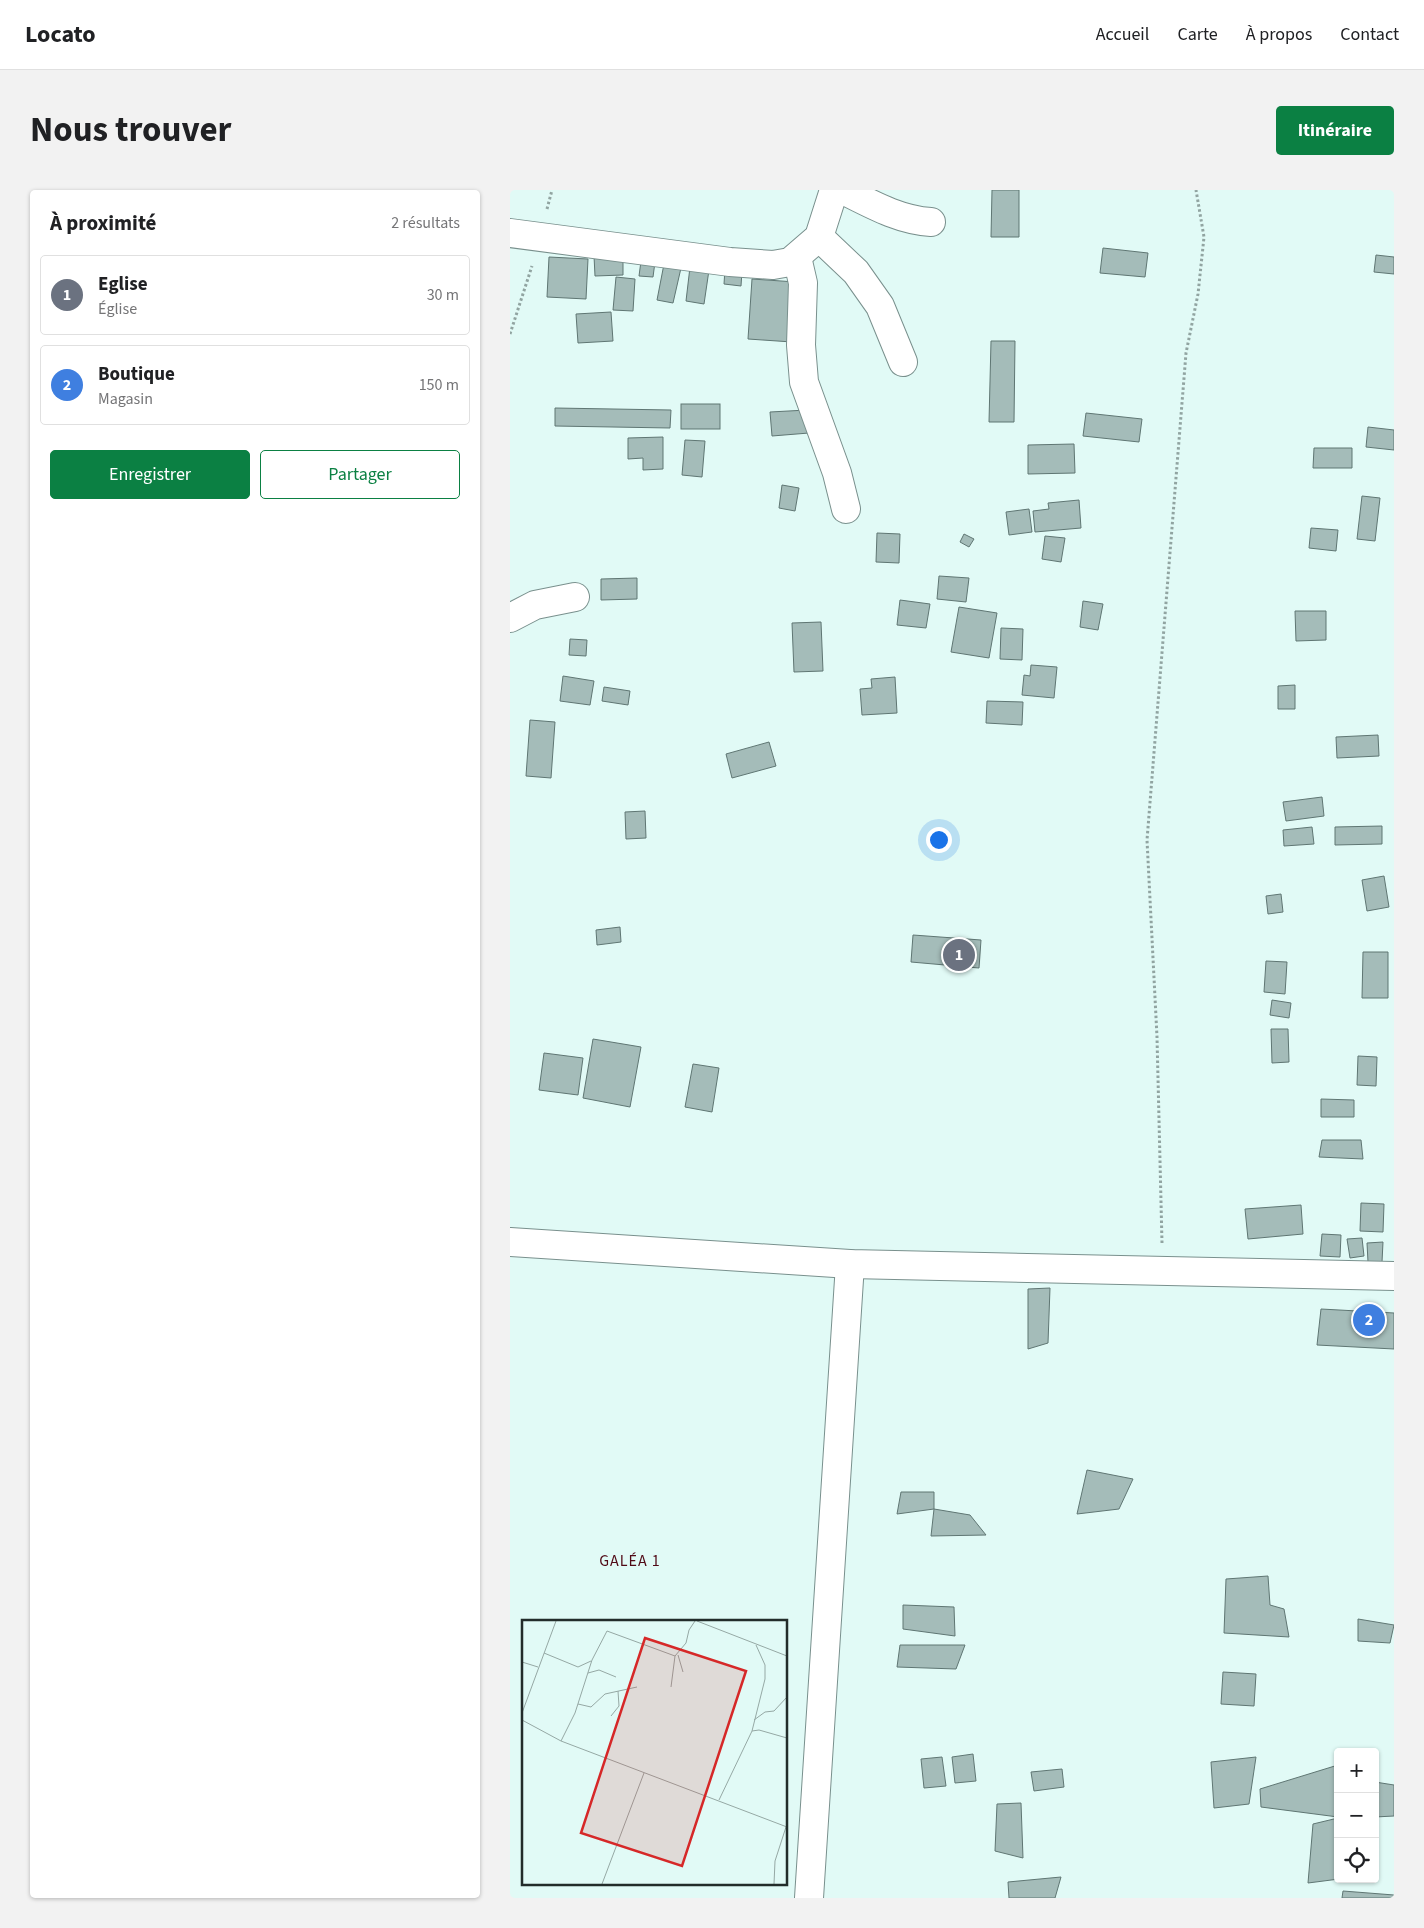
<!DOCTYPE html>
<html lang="fr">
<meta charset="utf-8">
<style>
:root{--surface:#fff;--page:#f2f2f2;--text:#202124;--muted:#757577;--line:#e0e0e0;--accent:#0b8043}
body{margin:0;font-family:"Source Sans 3",sans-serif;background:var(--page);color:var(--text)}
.controls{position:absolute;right:15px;bottom:15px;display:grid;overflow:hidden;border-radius:5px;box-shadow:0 1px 4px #0004}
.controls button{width:45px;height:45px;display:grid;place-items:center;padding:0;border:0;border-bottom:1px solid var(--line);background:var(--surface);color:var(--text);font:25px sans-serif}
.you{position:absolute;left:428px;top:649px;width:18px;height:18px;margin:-12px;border:4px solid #fff;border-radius:50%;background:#1a73e8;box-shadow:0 0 0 8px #1a73e833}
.badge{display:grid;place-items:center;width:32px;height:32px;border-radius:50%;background:var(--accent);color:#fff;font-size:16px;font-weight:700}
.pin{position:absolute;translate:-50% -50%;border:2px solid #fff;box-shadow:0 1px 5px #0006}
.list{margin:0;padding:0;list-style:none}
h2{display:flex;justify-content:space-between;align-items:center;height:65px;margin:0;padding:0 20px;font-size:21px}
h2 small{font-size:16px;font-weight:400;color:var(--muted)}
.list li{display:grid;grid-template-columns:32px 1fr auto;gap:15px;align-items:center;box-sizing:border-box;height:80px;margin:0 10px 10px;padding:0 10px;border:1px solid var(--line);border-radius:5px}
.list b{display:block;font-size:19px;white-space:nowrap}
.list p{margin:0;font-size:16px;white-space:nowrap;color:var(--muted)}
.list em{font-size:16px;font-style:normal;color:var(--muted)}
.actions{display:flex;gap:10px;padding:15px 20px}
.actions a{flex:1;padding:11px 0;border:1px solid var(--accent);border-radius:5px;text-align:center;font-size:18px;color:var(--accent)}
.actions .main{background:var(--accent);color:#fff}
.icon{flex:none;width:28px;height:28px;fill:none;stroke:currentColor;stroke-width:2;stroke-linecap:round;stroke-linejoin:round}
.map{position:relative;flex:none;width:884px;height:1708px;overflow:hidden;border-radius:5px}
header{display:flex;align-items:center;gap:30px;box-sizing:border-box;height:70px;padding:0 25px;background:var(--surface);border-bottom:1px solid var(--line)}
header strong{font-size:24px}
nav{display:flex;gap:28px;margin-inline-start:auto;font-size:18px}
.intro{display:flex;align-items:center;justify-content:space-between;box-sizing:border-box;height:120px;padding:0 30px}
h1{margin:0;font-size:35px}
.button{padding:12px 22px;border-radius:5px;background:var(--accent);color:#fff;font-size:18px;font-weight:700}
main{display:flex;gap:30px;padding:0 30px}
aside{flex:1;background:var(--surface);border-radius:5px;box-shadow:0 1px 4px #0004}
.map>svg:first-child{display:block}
</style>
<header>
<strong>Locato</strong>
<nav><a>Accueil</a><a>Carte</a><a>À propos</a><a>Contact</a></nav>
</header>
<div class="intro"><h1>Nous trouver</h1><a class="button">Itinéraire</a></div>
<main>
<aside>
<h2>À proximité<small>2 résultats</small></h2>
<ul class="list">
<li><span class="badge" style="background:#6b7280">1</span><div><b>Eglise</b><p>Église</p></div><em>30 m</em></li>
<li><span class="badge" style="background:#3f7fe0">2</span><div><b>Boutique</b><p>Magasin</p></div><em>150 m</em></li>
</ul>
<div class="actions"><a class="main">Enregistrer</a><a>Partager</a></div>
</aside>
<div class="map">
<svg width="884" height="1708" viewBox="0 0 884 1708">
<rect width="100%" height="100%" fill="#e1faf6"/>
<g fill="#a4bcb9" stroke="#5f7673">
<polygon points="482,0 509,0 509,47 481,47"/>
<polygon points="593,58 638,63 635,87 590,83"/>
<polygon points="113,65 113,85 85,86 84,66"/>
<polygon points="866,65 884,67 884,84 864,82"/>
<polygon points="39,67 78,69 76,109 37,107"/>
<polygon points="131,71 145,72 143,87 129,86"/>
<polygon points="154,74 171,78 163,113 147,110"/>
<polygon points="180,77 199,80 194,114 176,111"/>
<polygon points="215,79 232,81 231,96 214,94"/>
<polygon points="106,87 125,89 123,121 103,120"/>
<polygon points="242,89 286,92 282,152 238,149"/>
<polygon points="101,122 103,151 68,153 66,124"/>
<polygon points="481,151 505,151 504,232 479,232"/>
<rect x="171" y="214" width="39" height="25"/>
<polygon points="45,218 161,220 160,238 45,236"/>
<polygon points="297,220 299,243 262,246 260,222"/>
<polygon points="576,223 632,229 629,252 573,246"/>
<polygon points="858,237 884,240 884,260 856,257"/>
<polygon points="153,247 153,279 133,280 133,268 118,269 118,248"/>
<polygon points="175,250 195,251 192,287 172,285"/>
<polygon points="564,254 565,283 518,284 518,255"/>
<polygon points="804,258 842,258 842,278 803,278"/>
<polygon points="272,295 289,298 285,321 269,318"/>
<polygon points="852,306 870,308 865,351 847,349"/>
<polygon points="569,310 571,338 525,342 523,321 539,319 538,313"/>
<polygon points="519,319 522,342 499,345 496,322"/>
<polygon points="801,338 828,340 826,361 799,358"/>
<polygon points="367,343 390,344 389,373 366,372"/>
<polygon points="454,344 464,349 459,357 450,352"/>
<polygon points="535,346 555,348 551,372 532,369"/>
<polygon points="429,386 459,388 456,412 427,409"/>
<polygon points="127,388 127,409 91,410 91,389"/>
<polygon points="390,410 420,414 416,438 387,435"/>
<polygon points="573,411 593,414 588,440 570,437"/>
<polygon points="449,417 487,423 479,468 441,462"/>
<polygon points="785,421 816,421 816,450 786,451"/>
<polygon points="311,432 313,481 284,482 282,433"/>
<polygon points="491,438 513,439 512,470 490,469"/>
<polygon points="60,449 77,450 76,466 59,465"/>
<polygon points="521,475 547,477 544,508 512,505 514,485 520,486"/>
<polygon points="53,486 84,491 80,515 50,511"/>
<polygon points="385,487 387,523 352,525 350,499 362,498 361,489"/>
<polygon points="785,495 785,519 768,519 768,496"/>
<polygon points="94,497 120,501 118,515 92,511"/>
<polygon points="477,511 513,512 512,535 476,533"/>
<polygon points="20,530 45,532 41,588 16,586"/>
<polygon points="868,545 869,566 827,568 826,547"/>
<polygon points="259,552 266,576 222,588 216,564"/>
<polygon points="812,607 814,626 776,631 773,612"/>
<polygon points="135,621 136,648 116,649 115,622"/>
<polygon points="872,636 872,654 825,655 825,637"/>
<polygon points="802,637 804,654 774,656 773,640"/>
<polygon points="874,686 879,717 857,721 852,690"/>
<polygon points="771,704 773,722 758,724 756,706"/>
<polygon points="110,737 111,752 87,755 86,740"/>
<polygon points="403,745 471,750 469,778 401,772"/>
<polygon points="853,762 878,762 878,808 852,808"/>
<polygon points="756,771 777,772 775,804 754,802"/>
<polygon points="762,810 781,813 779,828 760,825"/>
<polygon points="761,839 778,839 779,872 762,873"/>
<polygon points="83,849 131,857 120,917 73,908"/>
<polygon points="34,863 73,868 68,905 29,900"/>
<polygon points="848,866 867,867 866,896 847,895"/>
<polygon points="183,874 209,878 202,922 175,917"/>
<polygon points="811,909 844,910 844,927 811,927"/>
<polygon points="812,950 851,950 853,969 809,967"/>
<polygon points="851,1013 874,1014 873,1042 850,1041"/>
<polygon points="791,1015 793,1044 738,1049 735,1019"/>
<polygon points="812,1044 831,1045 830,1067 810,1066"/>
<polygon points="852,1048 854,1066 840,1068 837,1049"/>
<polygon points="873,1052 872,1072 858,1072 857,1053"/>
<polygon points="540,1098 538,1153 518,1159 518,1099"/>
<polygon points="811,1119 884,1123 884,1159 807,1155"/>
<polygon points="577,1280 623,1289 609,1319 567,1324"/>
<polygon points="391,1302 424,1302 424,1319 387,1324"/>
<polygon points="424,1319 460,1325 476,1345 421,1346"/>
<polygon points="758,1386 760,1415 774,1419 779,1447 714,1443 716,1389"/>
<polygon points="393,1415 444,1417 445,1446 393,1439"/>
<polygon points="848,1429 884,1435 880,1453 848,1451"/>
<polygon points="390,1455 455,1455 446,1479 387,1477"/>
<polygon points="713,1482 746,1484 744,1516 711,1514"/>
<polygon points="463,1564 466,1591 445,1593 442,1567"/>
<polygon points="432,1567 436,1596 414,1598 411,1569"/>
<polygon points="746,1567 739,1614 704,1618 701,1572"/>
<polygon points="828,1575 828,1627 751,1617 750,1599"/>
<polygon points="552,1579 554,1597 524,1601 521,1582"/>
<polygon points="865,1592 884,1595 884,1626 865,1627"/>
<polygon points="511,1613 513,1668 485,1661 487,1614"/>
<polygon points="828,1628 829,1689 798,1693 803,1634"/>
<polygon points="551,1687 545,1708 499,1708 498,1692"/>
<polygon points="833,1701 884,1705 884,1708 832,1708"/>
</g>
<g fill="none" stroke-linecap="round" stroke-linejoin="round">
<g stroke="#79908d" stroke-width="30">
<g id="minor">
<path d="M333,0c28,14 56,30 88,32"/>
<polyline points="0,43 220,72 263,75 280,72 309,47 324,0"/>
<polyline points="309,47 346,82 370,116 393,172"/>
<polyline points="287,67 293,93 291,155 294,192 327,283 336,319"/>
<polyline points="0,428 25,415 65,407"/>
<polyline points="0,1052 340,1074 884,1086"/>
<polyline points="299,1708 340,1074"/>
</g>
</g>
<g stroke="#91a4a1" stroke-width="3" stroke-dasharray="2.5 2.5" stroke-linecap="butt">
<polyline points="37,19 42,0"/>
<polyline points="0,144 22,76"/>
<polyline points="652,1053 647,847 637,650 676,163 688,104 694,47 686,0"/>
</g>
<use href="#minor" stroke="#fff" stroke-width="28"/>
</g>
<g text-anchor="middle" stroke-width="4" stroke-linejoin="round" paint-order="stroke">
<g font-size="16" letter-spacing="1" fill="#500915" stroke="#e1faf6">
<text x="120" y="1376">GALÉA 1</text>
</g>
</g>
<g transform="translate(12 1430)">
<rect width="265" height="265" fill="#e1faf6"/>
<path fill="none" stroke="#95a8a4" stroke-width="1" d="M175,1l90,35M22,33l34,14 13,-6M156,35l5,17M0,42l16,5M66,53l11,-3 17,7M149,67l4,-31 11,-13 3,-13 6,-9M56,84l13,3 14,-13 32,-7M0,93l34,-92M89,96l8,-10 -1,-15M0,100l39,21 226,86M232,100l11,-8 9,-1 13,-14M230,111l7,-1 28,8M39,121l14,-28 17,-53 15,-29 68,25M197,180l33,-69 13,-52v-14l-9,-20M80,264l42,-111M252,264l1,-23 11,-34"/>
<path fill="#d62828" fill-opacity="0.15" stroke="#d62828" stroke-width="2.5" d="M123,18l101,33 -64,195 -101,-33z"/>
<rect width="265" height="265" fill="none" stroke="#222c2a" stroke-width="2.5"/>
</g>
</svg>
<div class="controls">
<button>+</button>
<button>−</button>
<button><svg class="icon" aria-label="locate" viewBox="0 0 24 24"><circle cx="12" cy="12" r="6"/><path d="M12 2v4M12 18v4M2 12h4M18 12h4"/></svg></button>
</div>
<div class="you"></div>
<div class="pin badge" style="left:449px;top:765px;background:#6b7280">1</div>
<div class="pin badge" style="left:859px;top:1130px;background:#3f7fe0">2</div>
</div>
</main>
